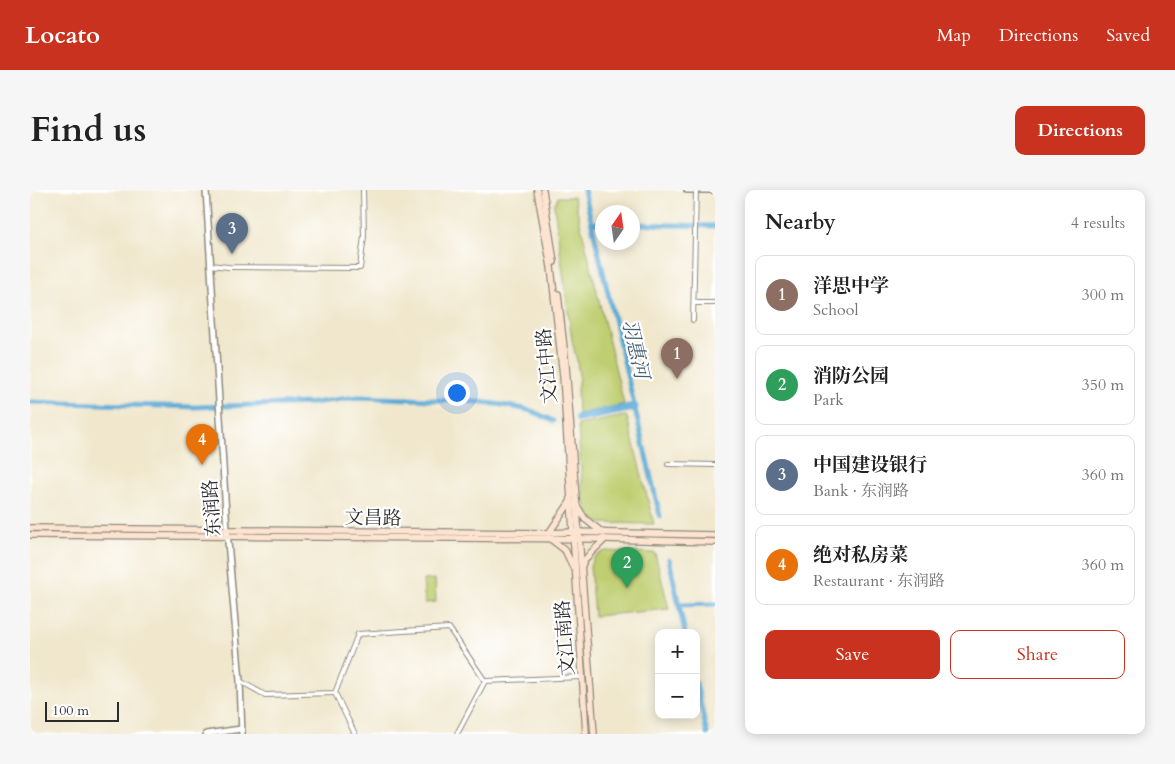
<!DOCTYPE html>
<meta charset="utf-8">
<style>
:root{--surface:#fff;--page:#f6f6f6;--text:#222;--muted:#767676;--line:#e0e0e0;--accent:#c8321e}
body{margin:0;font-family:Cardo,"Noto Serif SC",serif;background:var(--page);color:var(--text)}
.controls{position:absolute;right:15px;bottom:15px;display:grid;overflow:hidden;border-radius:10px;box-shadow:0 2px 12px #0003}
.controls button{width:45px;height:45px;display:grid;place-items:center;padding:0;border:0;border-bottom:1px solid var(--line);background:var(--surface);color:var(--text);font:25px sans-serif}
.compass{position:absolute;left:565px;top:15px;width:45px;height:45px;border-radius:50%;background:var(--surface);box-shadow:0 2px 12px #0003;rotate:13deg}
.scale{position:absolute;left:15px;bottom:12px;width:74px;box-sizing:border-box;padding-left:5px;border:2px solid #2b2b2b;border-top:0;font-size:14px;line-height:18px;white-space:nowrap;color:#2b2b2b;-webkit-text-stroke:4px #fff;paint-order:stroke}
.you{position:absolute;left:426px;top:202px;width:18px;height:18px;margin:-12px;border:4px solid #fff;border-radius:50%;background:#1a73e8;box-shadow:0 0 0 8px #1a73e833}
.badge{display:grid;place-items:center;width:32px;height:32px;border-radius:50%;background:var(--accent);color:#fff;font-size:16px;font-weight:700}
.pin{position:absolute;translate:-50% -41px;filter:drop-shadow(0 1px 2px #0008)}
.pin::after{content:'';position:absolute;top:26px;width:18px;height:15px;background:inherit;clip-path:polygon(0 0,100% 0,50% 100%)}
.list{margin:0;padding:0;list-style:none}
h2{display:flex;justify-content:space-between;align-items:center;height:65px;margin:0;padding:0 20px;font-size:21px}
h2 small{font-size:16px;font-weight:400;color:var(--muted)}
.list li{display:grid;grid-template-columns:32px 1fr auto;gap:15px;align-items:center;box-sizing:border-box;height:80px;margin:0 10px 10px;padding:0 10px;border:1px solid var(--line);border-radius:10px}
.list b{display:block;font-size:19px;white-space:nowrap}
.list p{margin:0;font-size:16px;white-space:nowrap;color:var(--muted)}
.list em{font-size:16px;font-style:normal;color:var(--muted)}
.actions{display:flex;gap:10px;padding:15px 20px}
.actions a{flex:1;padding:11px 0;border:1px solid var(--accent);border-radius:10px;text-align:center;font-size:18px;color:var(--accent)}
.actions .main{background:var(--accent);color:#fff}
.map{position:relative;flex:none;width:685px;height:544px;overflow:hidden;border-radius:10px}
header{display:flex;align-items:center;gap:30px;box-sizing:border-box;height:70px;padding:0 25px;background:var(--accent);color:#fff}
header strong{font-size:24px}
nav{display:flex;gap:28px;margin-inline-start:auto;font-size:18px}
.intro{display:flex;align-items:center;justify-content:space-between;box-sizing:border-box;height:120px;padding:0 30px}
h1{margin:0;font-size:35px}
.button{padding:12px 22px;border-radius:10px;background:var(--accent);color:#fff;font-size:18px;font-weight:700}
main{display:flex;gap:30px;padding:0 30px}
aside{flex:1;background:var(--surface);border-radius:10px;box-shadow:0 2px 12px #0003}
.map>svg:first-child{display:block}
</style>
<header>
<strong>Locato</strong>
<nav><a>Map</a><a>Directions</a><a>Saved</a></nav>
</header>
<div class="intro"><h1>Find us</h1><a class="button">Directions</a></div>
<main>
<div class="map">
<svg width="685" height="544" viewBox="0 0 685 544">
<rect width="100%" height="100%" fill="#fff"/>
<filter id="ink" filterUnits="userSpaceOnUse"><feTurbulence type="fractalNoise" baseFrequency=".02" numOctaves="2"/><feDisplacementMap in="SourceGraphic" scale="10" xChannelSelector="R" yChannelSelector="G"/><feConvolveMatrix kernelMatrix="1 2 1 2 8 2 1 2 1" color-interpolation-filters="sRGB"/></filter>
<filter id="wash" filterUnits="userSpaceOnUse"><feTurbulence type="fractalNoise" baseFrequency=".0096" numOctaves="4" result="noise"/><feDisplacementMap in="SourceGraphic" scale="20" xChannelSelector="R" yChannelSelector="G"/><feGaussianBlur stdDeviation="1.12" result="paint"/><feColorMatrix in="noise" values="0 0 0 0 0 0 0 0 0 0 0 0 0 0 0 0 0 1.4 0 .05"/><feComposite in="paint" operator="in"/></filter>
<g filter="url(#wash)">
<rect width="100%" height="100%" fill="#f0e7cc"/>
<g fill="#bfce70" stroke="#757c4e">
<polygon points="528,7 544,7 594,214 548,224 547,200 549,186 547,171 542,151 524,15"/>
<polygon points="595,226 597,227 624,334 570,333 560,327 553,309 548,235"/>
<polygon points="575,361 625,363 639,419 564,426 560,376 564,367"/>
<polygon points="405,389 406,412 395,413 393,390"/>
</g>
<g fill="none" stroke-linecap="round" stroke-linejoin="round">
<g stroke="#5daad6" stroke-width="5">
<polyline points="554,0 630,326"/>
<polyline points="562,33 572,33"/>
<polyline points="602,34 685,36"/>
<polyline points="0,212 165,217 282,213 328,207 452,212 485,217 502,221 523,231"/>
<polyline points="639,369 655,443"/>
<polyline points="649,415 685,414"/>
<polyline points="666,493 677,544"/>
</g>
<polyline stroke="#5daad6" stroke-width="9" points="549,228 604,217"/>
</g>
</g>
<g filter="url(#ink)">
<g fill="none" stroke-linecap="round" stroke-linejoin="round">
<g stroke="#8e897c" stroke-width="6">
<g id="minor">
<polyline points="180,75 198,77 330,78 334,46 333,0"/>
<polyline points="664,113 685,113"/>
<polyline points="663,130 666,0"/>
<polyline points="638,274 685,275"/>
<polyline points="210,491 235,505 305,503 328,444 419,438 455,491 552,487"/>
<polyline points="305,503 325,544"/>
<polyline points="427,544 455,491"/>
</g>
</g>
<g stroke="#8e897c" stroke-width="8">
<g id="tertiary">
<polyline points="176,0 197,340 210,491 212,544"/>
<polyline points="657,0 685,0"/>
<polyline points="176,544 211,539"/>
</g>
</g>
<g stroke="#8e897c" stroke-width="8">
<g id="secondary">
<polyline points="507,0 521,77 533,186 556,544"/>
<polyline points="513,0 524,72"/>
<polyline points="528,104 536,176 564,544"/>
<polyline points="547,316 555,329 573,343"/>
<polyline points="0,338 519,343 542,342 685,345"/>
<polyline points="519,343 540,312"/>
<polyline points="0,345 575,349 685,352"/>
<polyline points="522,350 535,360 543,377"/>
<path d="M552,375c5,-11 15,-17 23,-26"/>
</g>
</g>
<use href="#minor" stroke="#fff" stroke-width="4"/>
<use href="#tertiary" stroke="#fff" stroke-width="5"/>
<use href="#secondary" stroke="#fde4d1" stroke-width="5.5"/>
</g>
</g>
<g text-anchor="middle" stroke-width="4.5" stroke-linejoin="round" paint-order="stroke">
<g font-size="19" fill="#2b2b2b" stroke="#fff">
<text transform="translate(516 176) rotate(-95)" y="7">文江中路</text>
<text transform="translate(181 318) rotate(-94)" y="7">东润路</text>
<text transform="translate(343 327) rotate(1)" y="7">文昌路</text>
<text transform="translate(534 448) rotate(-94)" y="7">文江南路</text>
</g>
<g font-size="20" font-style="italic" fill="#3f5e6f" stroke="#fff">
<text transform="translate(606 159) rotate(77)" y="7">羽惠河</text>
</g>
</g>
</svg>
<div class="controls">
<button>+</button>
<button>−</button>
</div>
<svg class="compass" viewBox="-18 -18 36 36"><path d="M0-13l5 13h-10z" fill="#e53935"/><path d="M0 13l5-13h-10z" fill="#767676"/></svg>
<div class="scale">100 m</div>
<div class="you"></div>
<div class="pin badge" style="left:647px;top:189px;background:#8d6e63">1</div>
<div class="pin badge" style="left:597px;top:398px;background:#2e9e5b">2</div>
<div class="pin badge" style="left:202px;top:64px;background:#5c6f8a">3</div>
<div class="pin badge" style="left:172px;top:275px;background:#e8710a">4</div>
</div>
<aside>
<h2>Nearby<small>4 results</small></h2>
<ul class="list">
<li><span class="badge" style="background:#8d6e63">1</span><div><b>洋思中学</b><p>School</p></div><em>300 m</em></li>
<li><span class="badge" style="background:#2e9e5b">2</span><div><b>消防公园</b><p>Park</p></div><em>350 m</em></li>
<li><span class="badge" style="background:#5c6f8a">3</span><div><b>中国建设银行</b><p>Bank · 东润路</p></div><em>360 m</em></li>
<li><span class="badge" style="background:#e8710a">4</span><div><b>绝对私房菜</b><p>Restaurant · 东润路</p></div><em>360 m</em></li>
</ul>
<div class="actions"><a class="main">Save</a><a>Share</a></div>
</aside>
</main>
